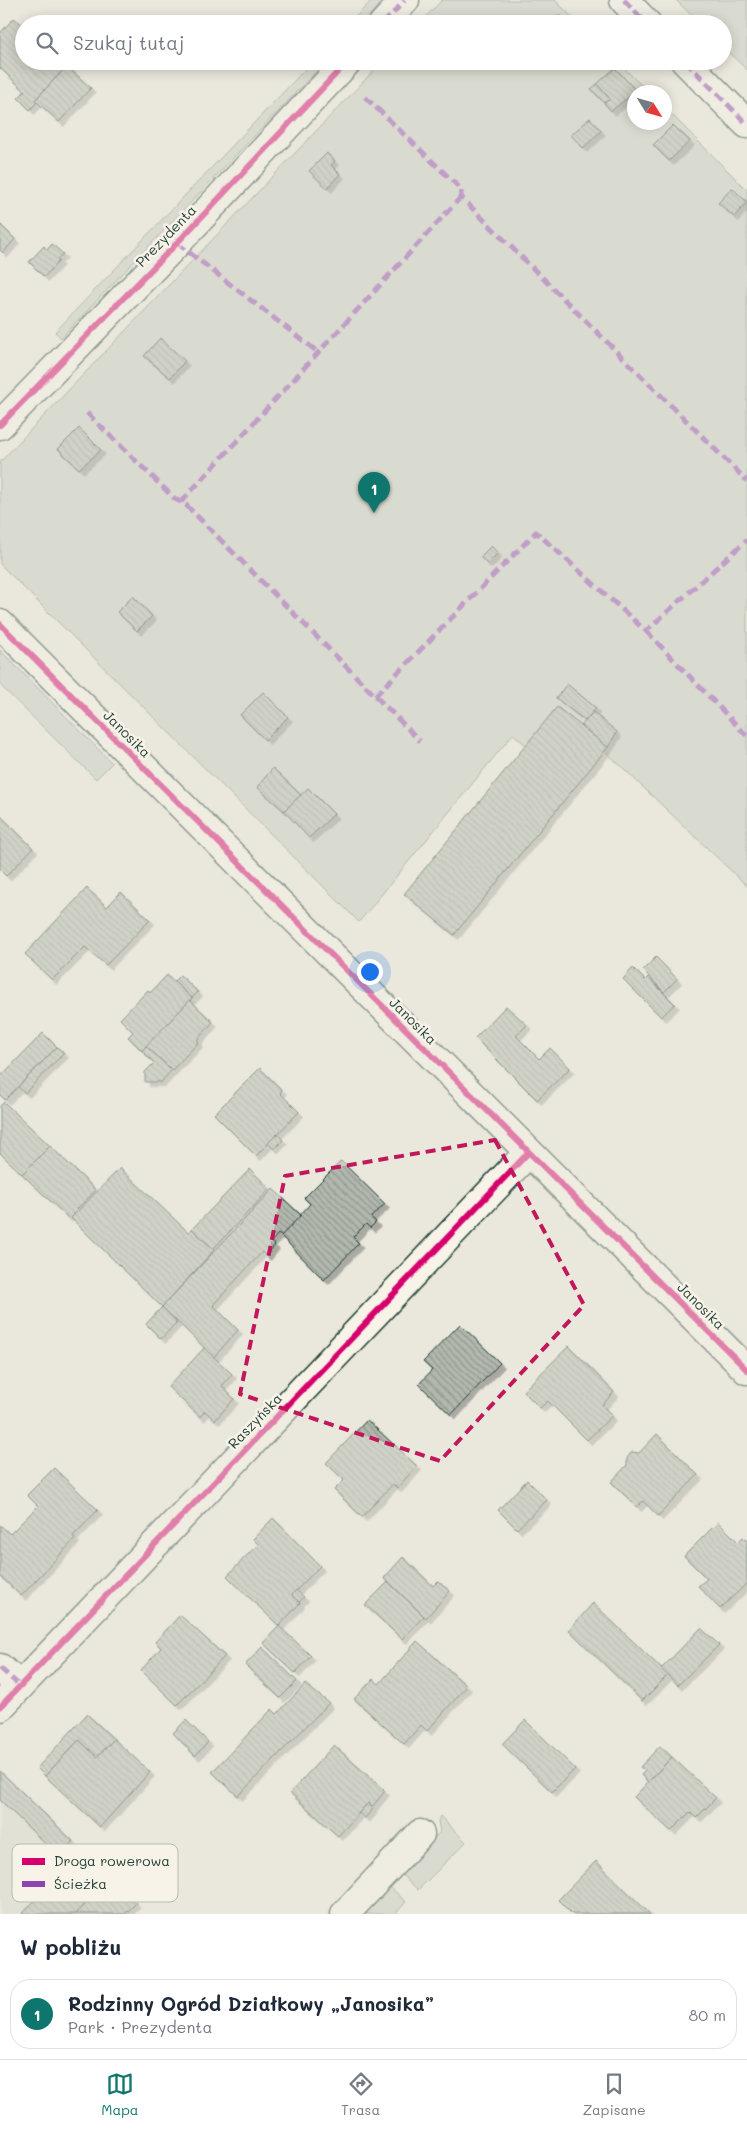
<!DOCTYPE html>
<html lang="pl">
<meta charset="utf-8">
<style>
:root{--surface:#fff;--page:#f2f2f3;--text:#1f2937;--muted:#747a83;--line:#e0e1e3;--accent:#0f766e}
body{margin:0;font-family:Mali,sans-serif;background:var(--page);color:var(--text)}
.compass{position:absolute;left:627px;top:85px;width:45px;height:45px;border-radius:50%;background:var(--surface);box-shadow:0 2px 12px #0003;rotate:127deg}
.you{position:absolute;left:369px;top:971px;width:18px;height:18px;margin:-12px;border:4px solid #fff;border-radius:50%;background:#1a73e8;box-shadow:0 0 0 8px #1a73e833}
.badge{display:grid;place-items:center;width:32px;height:32px;border-radius:50%;background:var(--accent);color:#fff;font-size:16px;font-weight:700}
.pin{position:absolute;translate:-50% -41px;filter:drop-shadow(0 1px 2px #0008)}
.pin::after{content:'';position:absolute;top:26px;width:18px;height:15px;background:inherit;clip-path:polygon(0 0,100% 0,50% 100%)}
.list{margin:0;padding:0;list-style:none}
h2{display:flex;justify-content:space-between;align-items:center;height:65px;margin:0;padding:0 20px;font-size:21px}
h2 small{font-size:16px;font-weight:400;color:var(--muted)}
.list li{display:grid;grid-template-columns:32px 1fr auto;gap:15px;align-items:center;box-sizing:border-box;height:70px;margin:0 10px 10px;padding:0 10px;border:1px solid var(--line);border-radius:20px}
.list b{display:block;font-size:19px;white-space:nowrap}
.list p{margin:0;font-size:16px;white-space:nowrap;color:var(--muted)}
.list em{font-size:16px;font-style:normal;color:var(--muted)}
.icon{flex:none;width:28px;height:28px;fill:none;stroke:currentColor;stroke-width:2;stroke-linecap:round;stroke-linejoin:round}
.map{position:relative;flex:none;width:747px;height:1914px;overflow:hidden}
.search{position:absolute;background:var(--surface);box-shadow:0 2px 12px #0003;left:15px;right:15px;top:15px;height:55px;display:flex;align-items:center;gap:12px;box-sizing:border-box;padding:0 18px;border-radius:28px;color:var(--muted);font-size:19px}
.sheet{height:145px;background:var(--surface)}
nav{display:flex;justify-content:space-around;align-items:center;box-sizing:border-box;height:70px;border-top:1px solid var(--line);background:var(--surface);font-size:14px;color:var(--muted)}
nav a{display:grid;justify-items:center;gap:2px}
nav .on{color:var(--accent)}
.map>svg:first-child{display:block}
</style>
<div class="map">
<svg width="747" height="1914" viewBox="0 0 747 1914">
<defs>
<pattern id="building-back-hatch" width="6" height="6" patternUnits="userSpaceOnUse" patternTransform="scale(1.25)"><rect width="6" height="6" fill="#b2b8ae"/><path d="M-1 5l2 2M0 0l6 6M5-1l2 2" fill="none" stroke="#90978e"/></pattern>
<filter id="shadow"><feDropShadow dx="4.5" dy="4.5" stdDeviation="0" flood-color="#0004"/></filter>
</defs>
<rect width="100%" height="100%" fill="#eae8dd"/>
<filter id="ink" filterUnits="userSpaceOnUse"><feTurbulence type="fractalNoise" baseFrequency=".02" numOctaves="2"/><feDisplacementMap in="SourceGraphic" scale="10" xChannelSelector="R" yChannelSelector="G"/><feConvolveMatrix kernelMatrix="1 2 1 2 8 2 1 2 1" color-interpolation-filters="sRGB"/></filter>
<g filter="url(#ink)">
<polygon fill="#d9dacf" points="0,1771 111,1878 77,1914 0,1914"/>
<g fill="#c8ccc1" stroke="#74847a">
<polygon points="372,0 384,0 361,24 349,24"/>
<polygon points="442,0 555,0 579,24 419,24"/>
<polygon points="676,0 747,0 747,70 723,47 723,24 700,24"/>
<polygon points="313,61 326,61 61,338 55,332"/>
<polygon points="383,61 617,61 648,92 634,92 634,122 664,122 665,108 747,190 747,886 604,750 526,745 513,734 359,922 0,564 0,462"/>
<polygon points="0,650 112,763 96,779 0,685"/>
<polygon points="440,1816 466,1842 418,1890 399,1872 440,1832 438,1821"/>
<polygon points="387,1884 406,1902 395,1914 356,1914"/>
</g>
<g fill="url(#building-back-hatch)" stroke="#1f3d34" filter="url(#shadow)">
<polygon points="558,15 566,24 550,24"/>
<polygon points="14,18 24,26 24,61 62,61 67,66 35,100 37,102 30,110 18,98 25,91 0,68 0,33"/>
<polygon points="67,66 91,88 59,122 35,100"/>
<polygon points="615,68 636,91 611,111 604,103 610,99 597,84"/>
<polygon points="597,84 610,99 604,103 591,89"/>
<polygon points="590,118 601,131 583,148 571,135"/>
<polygon points="673,125 690,141 669,161 653,145"/>
<polygon points="327,153 335,161 331,165 340,174 327,188 309,171"/>
<polygon points="732,188 747,202 734,217 718,203"/>
<polygon points="0,224 15,239 3,253 0,250"/>
<polygon points="52,244 63,254 57,259 59,261 44,277 29,262 44,246 47,250"/>
<polygon points="160,338 185,361 170,378 144,356"/>
<polygon points="79,428 101,450 79,469 58,449"/>
<polygon points="491,546 498,553 487,564 480,557"/>
<polygon points="133,596 152,616 137,631 117,612"/>
<polygon points="567,684 596,708 585,721 556,698"/>
<polygon points="263,692 288,717 265,740 240,715"/>
<polygon points="557,707 608,747 454,935 404,894"/>
<polygon points="593,712 617,732 608,747 581,726"/>
<polygon points="273,768 301,795 284,811 257,787"/>
<polygon points="308,788 334,814 309,838 284,811"/>
<polygon points="0,815 33,848 6,876 0,870"/>
<polygon points="87,888 107,907 121,892 150,920 106,965 85,947 52,980 25,954"/>
<polygon points="656,957 677,979 664,992 643,970"/>
<polygon points="633,968 645,980 648,977 675,1004 661,1017 623,979"/>
<polygon points="167,975 192,998 142,1051 128,1037 133,1032 120,1019 148,990 150,993"/>
<polygon points="180,975 198,992 192,998 174,981"/>
<polygon points="190,1000 213,1022 197,1040 199,1042 172,1070 146,1046"/>
<polygon points="506,1006 527,1025 516,1036 539,1059 550,1048 570,1068 537,1100 475,1038"/>
<polygon points="43,1033 57,1047 5,1100 0,1095 0,1077"/>
<polygon points="146,1046 172,1070 161,1082 145,1082 145,1072 154,1063 142,1051"/>
<polygon points="57,1047 64,1053 25,1093 18,1087"/>
<polygon points="260,1068 282,1090 280,1093 299,1112 256,1156 214,1114"/>
<polygon points="4,1102 50,1146 22,1174 0,1153 0,1106"/>
<polygon points="277,1134 283,1140 274,1149 268,1143"/>
<polygon points="50,1146 96,1190 68,1218 22,1174"/>
<polygon points="341,1161 385,1204 371,1217 376,1222 370,1228 366,1224 353,1237 359,1243 324,1280 281,1236 310,1204 304,1198"/>
<polygon points="120,1168 188,1232 192,1229 214,1250 162,1307 71,1218"/>
<polygon points="250,1169 270,1189 213,1249 192,1229"/>
<polygon points="273,1189 301,1215 281,1236 278,1234 271,1242 275,1245 266,1256 262,1252 213,1305 238,1330 214,1357 162,1307"/>
<polygon points="162,1307 177,1322 161,1339 146,1324"/>
<polygon points="460,1324 500,1363 451,1415 419,1384 432,1370 423,1362"/>
<polygon points="569,1346 614,1392 602,1405 612,1416 587,1440 548,1401 540,1408 523,1391"/>
<polygon points="204,1348 232,1374 222,1386 234,1399 215,1420 205,1411 200,1417 168,1387"/>
<polygon points="367,1420 417,1466 397,1488 393,1484 362,1517 334,1490 344,1480 326,1463"/>
<polygon points="657,1434 698,1475 658,1516 643,1501 637,1507 611,1482 627,1465 627,1458 632,1452 639,1453"/>
<polygon points="54,1468 98,1510 73,1536 75,1539 21,1596 0,1576 0,1525 10,1534 38,1506 27,1495"/>
<polygon points="527,1480 547,1500 517,1529 498,1510"/>
<polygon points="273,1518 320,1566 292,1595 300,1603 279,1626 227,1576 258,1544 253,1539"/>
<polygon points="718,1522 738,1542 743,1537 747,1541 747,1583 720,1609 698,1586 707,1579 684,1556"/>
<polygon points="403,1557 433,1586 438,1581 450,1591 426,1618 384,1578"/>
<polygon points="388,1582 424,1616 402,1639 365,1605"/>
<polygon points="296,1590 304,1597 299,1602 292,1595"/>
<polygon points="593,1603 668,1675 642,1701 569,1630"/>
<polygon points="180,1615 225,1656 177,1705 141,1670 161,1648 155,1642"/>
<polygon points="279,1626 311,1656 295,1673 263,1643"/>
<polygon points="701,1628 719,1645 678,1685 661,1669"/>
<polygon points="417,1641 467,1686 427,1731 421,1725 404,1744 354,1699 373,1679 379,1684"/>
<polygon points="262,1647 297,1681 280,1698 245,1665"/>
<polygon points="305,1684 329,1703 238,1796 212,1772 272,1709 277,1714"/>
<polygon points="87,1714 114,1739 97,1757 79,1740 45,1776 37,1768"/>
<polygon points="186,1720 208,1742 195,1756 173,1733"/>
<polygon points="525,1720 575,1769 552,1792 502,1744"/>
<polygon points="114,1739 150,1772 100,1827 45,1776 79,1740 97,1757"/>
<polygon points="334,1745 385,1791 372,1807 368,1803 338,1836 290,1793"/>
<polygon points="660,1746 672,1757 648,1782 641,1775 645,1771 640,1767"/>
<polygon points="672,1757 716,1798 696,1818 690,1812 671,1831 634,1797"/>
<polygon points="0,1771 73,1841 58,1856 0,1800"/>
<polygon points="368,1803 373,1809 365,1818 359,1813"/>
<polygon points="82,1850 111,1878 76,1914 22,1914"/>
<polygon points="596,1861 650,1914 572,1914 558,1900"/>
<polygon points="111,1878 136,1903 125,1914 76,1914"/>
</g>
<g fill="none" stroke-linecap="round" stroke-linejoin="round">
<g stroke="#1f3d34" stroke-width="31">
<g id="street">
<polyline points="624,0 647,24"/>
<polyline points="383,24 405,0"/>
<polyline points="685,61 747,124"/>
<polyline points="0,425 177,243 348,61"/>
<polyline points="0,1668 20,1686"/>
<polyline points="0,1707 528,1153"/>
<polyline points="345,1914 420,1834"/>
</g>
</g>
<g stroke="#1f3d34" stroke-width="31">
<polyline id="secondary" points="0,624 747,1370"/>
</g>
<use href="#street" stroke="#f7f3e8" stroke-width="28"/>
<use href="#secondary" stroke="#f7f3e8" stroke-width="28"/>
<g stroke="#8e44ad" stroke-width="5" stroke-dasharray="10 5" stroke-linecap="butt">
<polyline points="624,0 647,24"/>
<polyline points="383,24 405,0"/>
<polyline points="685,61 747,124"/>
<polyline points="365,97 461,189 461,197 747,481"/>
<polyline points="177,243 319,353"/>
<polyline points="87,413 175,499 186,505 420,741"/>
<polyline points="181,502 461,197"/>
<polyline points="646,631 747,736"/>
<polyline points="375,696 536,532 646,631 747,540"/>
<polyline points="0,1668 20,1686"/>
</g>
<g stroke="#f7f3e8" stroke-width="9">
<g id="cycleway">
<polyline points="0,425 177,243 348,61"/>
<polyline points="0,624 747,1370"/>
<polyline points="0,1707 528,1153"/>
</g>
</g>
<use href="#cycleway" stroke="#d6006c" stroke-width="6"/>
</g>
</g>
<path d="M0 0H747V1914H0ZM495,1140l89,165 -144,156 -200,-67 45,-218z" fill="#eae8dd" fill-opacity=".55" fill-rule="evenodd"/>
<path fill="none" stroke="#c2185b" stroke-width="4" stroke-dasharray="10 6" stroke-linejoin="round" d="M495,1140l89,165 -144,156 -200,-67 45,-218z"/>
<g text-anchor="middle" stroke-width="5" stroke-linejoin="round" paint-order="stroke">
<g font-size="14" fill="#1f3d34" stroke="#f7f3e8">
<text transform="translate(166 236) rotate(-46)" y="5">Prezydenta</text>
<text transform="translate(127 734) rotate(45)" y="5">Janosika</text>
<text transform="translate(413 1021) rotate(45)" y="5">Janosika</text>
<text transform="translate(701 1306) rotate(45)" y="5">Janosika</text>
<text transform="translate(255 1421) rotate(-46)" y="5">Raszyńska</text>
</g>
</g>
<rect x="12" y="1844" width="166" height="58" rx="8" fill="#f7f3e8" stroke="#b6bcb2" stroke-width="1"/>
<rect x="22" y="1858" width="23" height="7" fill="#d6006c"/>
<rect x="22" y="1881" width="23" height="6" fill="#8e44ad"/>
<g font-size="14" fill="#1f3d34">
<text x="54" y="1866">Droga rowerowa</text>
<text x="54" y="1889">Ścieżka</text>
</g>
</svg>
<svg class="compass" viewBox="-18 -18 36 36"><path d="M0-13l5 13h-10z" fill="#e53935"/><path d="M0 13l5-13h-10z" fill="#747a83"/></svg>
<div class="you"></div>
<div class="pin badge" style="left:374px;top:513px">1</div>
<div class="search"><svg class="icon" aria-label="search" viewBox="0 0 24 24"><circle cx="10" cy="10" r="6"/><path d="M15 15l6 6"/></svg>Szukaj tutaj</div>
</div>
<section class="sheet">
<h2>W pobliżu<small></small></h2>
<ul class="list">
<li><span class="badge">1</span><div><b>Rodzinny Ogród Działkowy „Janosika”</b><p>Park · Prezydenta</p></div><em>80 m</em></li>
</ul>
</section>
<nav>
<a class="on"><svg class="icon" aria-label="map" viewBox="0 0 24 24"><path d="M3 6l6-2 6 2 6-2v14l-6 2-6-2-6 2zM9 4v14M15 6v14"/></svg>Mapa</a>
<a><svg class="icon" aria-label="directions" viewBox="0 0 24 24"><path d="M12 3l9 9-9 9-9-9zM9 14v-3h6M13 9l2 2-2 2"/></svg>Trasa</a>
<a><svg class="icon" aria-label="saved" viewBox="0 0 24 24"><path d="M7 4h10v16l-5-4-5 4z"/></svg>Zapisane</a>
</nav>
